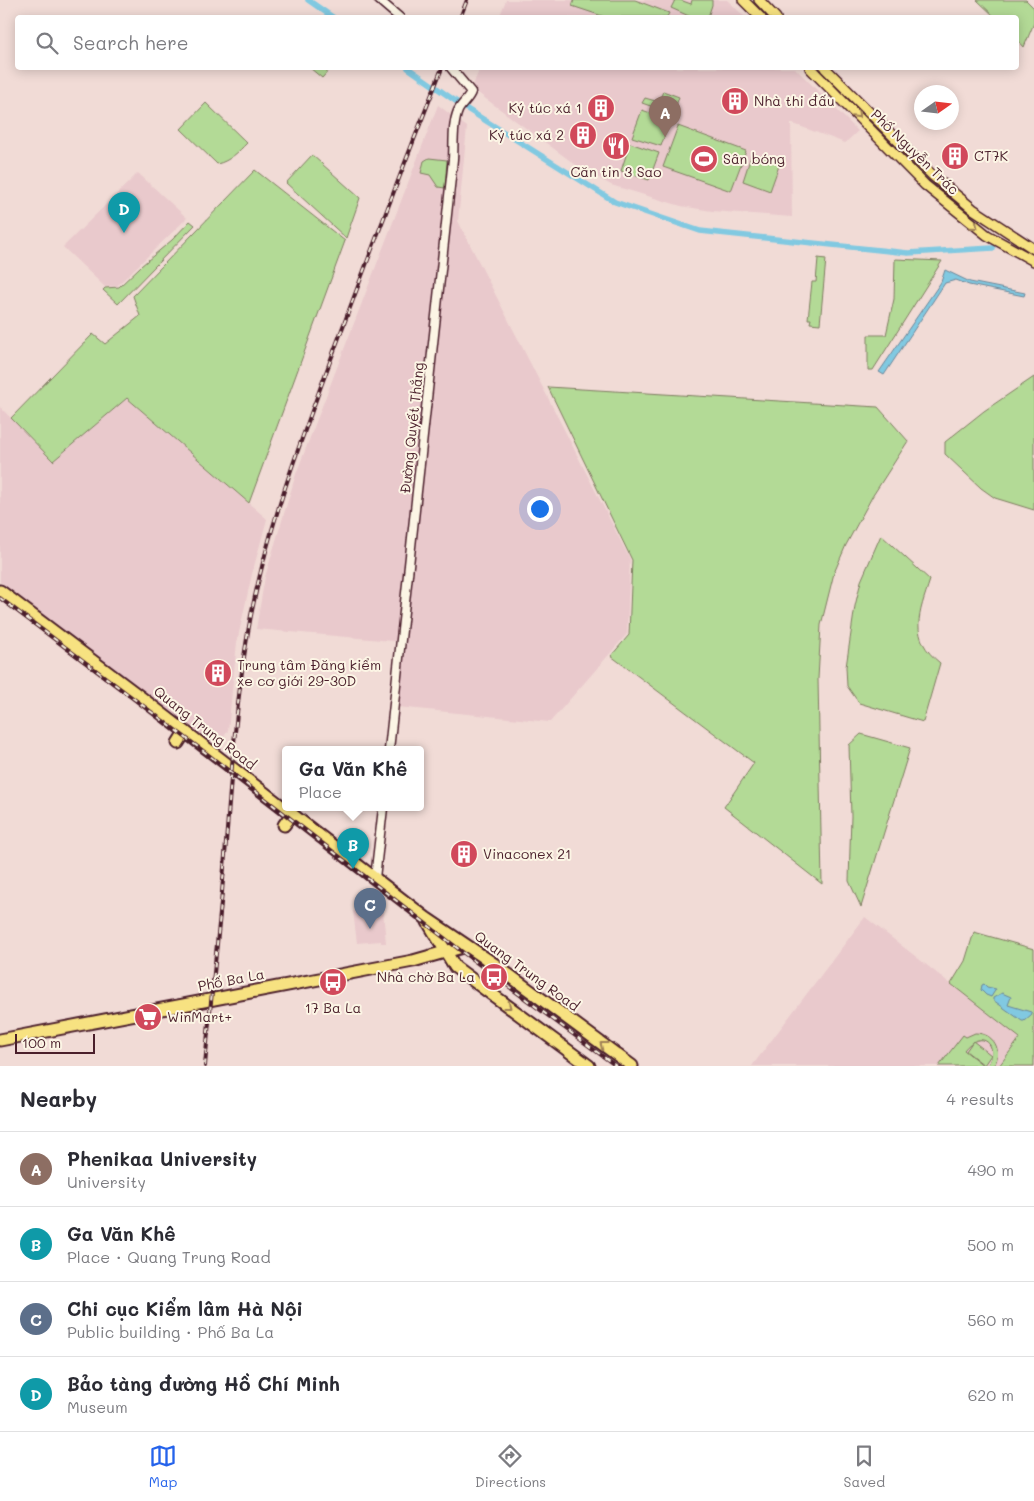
<!DOCTYPE html>
<meta charset="utf-8">
<style>
:root{--surface:#fff;--page:#f7f7f7;--text:#2b2b33;--muted:#7c7c81;--line:#e1e1e2;--accent:#2563eb}
body{margin:0;font-family:Mali,sans-serif;background:var(--page);color:var(--text)}
.compass{position:absolute;left:914px;top:85px;width:45px;height:45px;border-radius:50%;background:var(--surface);box-shadow:0 2px 12px #0003;rotate:76deg}
.scale{position:absolute;left:15px;bottom:12px;width:80px;box-sizing:border-box;padding-left:5px;border:2px solid #4a1f2b;border-top:0;font-size:14px;line-height:18px;white-space:nowrap;color:#4a1f2b;-webkit-text-stroke:4px #fcf5e5;paint-order:stroke}
.you{position:absolute;left:539px;top:508px;width:18px;height:18px;margin:-12px;border:4px solid #fff;border-radius:50%;background:#1a73e8;box-shadow:0 0 0 8px #1a73e833}
.badge{display:grid;place-items:center;width:32px;height:32px;border-radius:50%;background:var(--accent);color:#fff;font-size:16px;font-weight:700}
.pin{position:absolute;translate:-50% -41px;filter:drop-shadow(0 1px 2px #0008)}
.pin::after{content:'';position:absolute;top:26px;width:18px;height:15px;background:inherit;clip-path:polygon(0 0,100% 0,50% 100%)}
.popup{position:absolute;left:282px;top:746px;width:142px;height:65px;box-sizing:border-box;display:grid;place-content:center;border-radius:5px;background:var(--surface);filter:drop-shadow(0 1px 4px #0005);font-size:16px;white-space:nowrap;color:var(--muted)}
.popup b{font-size:19px;color:var(--text)}
.popup::after{content:'';position:absolute;left:50%;top:100%;margin-left:-10px;border:10px solid transparent;border-top-color:var(--surface)}
.list{margin:0;padding:0;list-style:none}
h2{display:flex;justify-content:space-between;align-items:center;height:65px;margin:0;padding:0 20px;font-size:21px}
h2 small{font-size:16px;font-weight:400;color:var(--muted)}
.list li{display:grid;grid-template-columns:32px 1fr auto;gap:15px;align-items:center;box-sizing:border-box;height:75px;padding:0 20px;border-top:1px solid var(--line)}
.list b{display:block;font-size:19px;white-space:nowrap}
.list p{margin:0;font-size:16px;white-space:nowrap;color:var(--muted)}
.list em{font-size:16px;font-style:normal;color:var(--muted)}
.icon{flex:none;width:28px;height:28px;fill:none;stroke:currentColor;stroke-width:2;stroke-linecap:round;stroke-linejoin:round}
.map{position:relative;flex:none;width:1034px;height:1066px;overflow:hidden}
.search{position:absolute;background:var(--surface);box-shadow:0 2px 12px #0003;left:15px;right:15px;top:15px;height:55px;display:flex;align-items:center;gap:12px;box-sizing:border-box;padding:0 18px;border-radius:5px;color:var(--muted);font-size:19px}
.sheet{height:365px;background:var(--surface)}
nav{display:flex;justify-content:space-around;align-items:center;box-sizing:border-box;height:70px;border-top:1px solid var(--line);background:var(--surface);font-size:14px;color:var(--muted)}
nav a{display:grid;justify-items:center;gap:2px}
nav .on{color:var(--accent)}
.map>svg:first-child{display:block}
</style>
<div class="map">
<svg width="1034" height="1066" viewBox="0 0 1034 1066">
<rect width="100%" height="100%" fill="#f1dbd6"/>
<filter id="ink" filterUnits="userSpaceOnUse"><feTurbulence type="fractalNoise" baseFrequency=".02" numOctaves="2"/><feDisplacementMap in="SourceGraphic" scale="10" xChannelSelector="R" yChannelSelector="G"/><feConvolveMatrix kernelMatrix="1 2 1 2 8 2 1 2 1" color-interpolation-filters="sRGB"/></filter>
<g filter="url(#ink)">
<g fill="#e9c9cc">
<polygon points="506,0 727,0 745,17 499,18"/>
<polygon points="480,68 795,68 858,131 845,143 791,123 792,217 712,211 681,206 611,185 576,165 478,93 473,85"/>
<polygon points="438,105 467,127 458,221 630,559 627,634 550,722 397,707 404,642 256,629 265,577 296,474"/>
<polygon points="138,173 187,218 117,286 105,287 63,247"/>
<polygon points="127,398 267,519 252,574 237,642 228,731 215,748 0,582 0,407 53,461"/>
<polygon points="358,910 383,911 386,943 381,943 381,941 357,943 353,911"/>
<polygon points="865,917 1020,1038 999,1066 752,1066"/>
</g>
<g fill="#b3da96" stroke="#7e7c60">
<polygon points="574,0 635,0 669,13 667,17 605,17 572,6"/>
<polygon points="675,0 680,0 691,4 692,0 712,0 712,5 708,17 691,17 671,8"/>
<polygon points="977,0 1026,0 1034,8 1034,23 1024,47 1017,39 1016,18 995,17"/>
<polygon points="310,68 331,68 322,78"/>
<polygon points="663,91 679,97 673,114 642,103 645,98 659,102"/>
<path d="M206,103l41,40c-9,9 -17,18 -30,21l-36,-35z"/>
<polygon points="642,110 670,120 661,146 632,137"/>
<polygon points="678,126 746,151 731,191 663,167"/>
<polygon points="630,143 659,153 649,180 621,171"/>
<polygon points="752,153 780,163 770,191 743,181"/>
<polygon points="312,155 360,198 346,238 286,183"/>
<polygon points="429,158 447,160 445,188 438,187 430,175 421,173 424,161"/>
<polygon points="255,170 345,241 249,503 127,398 53,461 11,418 93,334 105,344 140,316 133,296"/>
<polygon points="190,221 195,225 118,304 103,290 105,288 119,287 141,266 172,240"/>
<polygon points="818,258 826,259 820,324 810,323 811,319 808,319 812,282 816,282"/>
<polygon points="895,259 942,261 873,370 868,370 868,335 886,335 894,299"/>
<polygon points="1034,377 1034,510 995,498 981,488 945,454 945,442 984,411"/>
<polygon points="548,387 878,407 908,441 872,497 846,545 834,573 821,625 818,679 822,884 724,807 754,763 611,656 629,635 632,560"/>
<path d="M881,535l49,45c-11,34 -22,57 10,83l-17,59 -64,-19 -12,-17 -1,-19 9,-61 6,-25z"/>
<polygon points="861,734 910,748 861,907 849,881 851,816 849,745"/>
<polygon points="974,932 1034,949 1034,1066 999,1066 1020,1038 951,984 965,961"/>
<path d="M975,1033c19,0 28,17 19,33h-7c14,-21 -6,-38 -23,-16l20,16h-45l24,-31 3,2z"/>
<polygon points="973,1041 991,1055 984,1065 966,1051"/>
</g>
<g fill="#81c9e1" stroke="#6b8598">
<polygon points="945,270 970,282 1025,293 1024,296 969,285 956,280 945,283 884,375 879,372 941,282"/>
<polygon points="984,984 987,987 996,989 991,997 986,995 981,990 982,985"/>
<polygon points="1002,993 1011,997 1008,1005 1031,1012 1032,1014 1024,1021 1022,1021 993,1000 993,998"/>
</g>
<g fill="none" stroke-linecap="round" stroke-linejoin="round">
<g stroke="#81c9e1" stroke-width="5.5">
<polyline points="308,0 334,18"/>
<polyline points="408,68 467,109 615,202 700,231 908,253 993,248"/>
</g>
<g stroke="#4a1f2b" stroke-width="11">
<g id="minor">
<polyline points="379,0 400,18"/>
<path d="M389,750l64,-591c1,-14 -1,-34 5,-48 3,-7 11,-12 13,-19l-20,-24"/>
<polyline points="375,878 383,808"/>
</g>
</g>
<g stroke="#4a1f2b" stroke-width="12">
<g id="major">
<polyline points="743,0 761,18"/>
<polyline points="759,0 776,18"/>
<polyline points="810,68 925,185 987,235 1034,261"/>
<polyline points="825,68 933,176 973,209 1034,249"/>
</g>
</g>
<g stroke="#4a1f2b" stroke-width="15">
<g id="highway">
<polyline points="0,591 139,696 426,918 494,964 632,1066"/>
<polyline points="178,743 185,732"/>
<polyline points="284,825 292,814"/>
<polyline points="428,922 455,967 589,1066"/>
<polyline points="0,1040 413,961 466,946"/>
</g>
</g>
<use href="#minor" stroke="#fcf5e5" stroke-width="8"/>
<use href="#major" stroke="#f7e281" stroke-width="9"/>
<use href="#highway" stroke="#f7e281" stroke-width="11"/>
<g stroke="#4a1f2b" stroke-width="4">
<g id="rail">
<polyline points="460,18 467,0"/>
<polyline points="0,598 206,753 465,954 616,1066"/>
<path d="M205,1066c5,-62 13,-124 18,-186 7,-83 11,-166 25,-248 16,-94 50,-184 83,-273 36,-98 73,-195 111,-291"/>
</g>
</g>
<use href="#rail" stroke="#fcf5e5" stroke-width="2" stroke-dasharray="5.5" stroke-linecap="butt"/>
</g>
<defs><path id="oneway-chevron" d="M-2-3.5L2.5 0L-2 3.5" fill="none" stroke-width="1.6" stroke-linecap="round" stroke-linejoin="round" transform="scale(1.25)"/></defs>
<g stroke="#a08056">
<use href="#oneway-chevron" transform="translate(857 115) rotate(45)"/>
<use href="#oneway-chevron" transform="translate(975 226) rotate(39)"/>
<use href="#oneway-chevron" transform="translate(508 1006) rotate(37)"/>
<use href="#oneway-chevron" transform="translate(603 1045) rotate(-143)"/>
</g>
</g>
<defs>
<g id="building-disc" transform="scale(1.4375)"><circle r="9.5" fill="#d1495b" stroke="#fcf5e5"/><path d="M-4-6H4V6H1V3H-1V6H-4ZM-2.5-4.3h1.7v1.8h-1.7ZM.8-4.3h1.7v1.8H.8ZM-2.5-1h1.7V.8h-1.7ZM.8-1h1.7V.8H.8Z" fill="#fff"/></g>
<g id="restaurant-disc" transform="scale(1.4375)"><circle r="9.5" fill="#d1495b" stroke="#fcf5e5"/><path d="M-5-6h1v4h1v-4h1v4h1v-4h1v5L-1.5 .5V6h-2V.5L-5-1ZM5-6V6H3V1.5H1.5Q1.5-4 5-6Z" fill="#fff"/></g>
<g id="stadium-disc" transform="scale(1.4375)"><circle r="9.5" fill="#d1495b" stroke="#fcf5e5"/><path d="M0-5a6.5 5 0 1 0 0 10a6.5 5 0 1 0 0-10ZM-3.5-1.8h7v3.6h-7Z" fill="#fff"/></g>
<g id="bus-disc" transform="scale(1.4375)"><circle r="9.5" fill="#d1495b" stroke="#fcf5e5"/><path d="M-5-6H5V4H4V6H2V4H-2V6H-4V4H-5ZM-3.5-4V0h7V-4ZM-3.5 1.2v1.5H-2V1.2ZM2 1.2v1.5H3.5V1.2Z" fill="#fff"/></g>
<g id="supermarket-disc" transform="scale(1.4375)"><circle r="9.5" fill="#d1495b" stroke="#fcf5e5"/><path d="M-6-5.5h2.5l.6 2H6L4.5 2H-2.5L-4.4-4H-6ZM-1.5 3.2a1.3 1.3 0 1 0 .1 0ZM3 3.2a1.3 1.3 0 1 0 .1 0Z" fill="#fff"/></g>
</defs>
<g fill-rule="evenodd">
<use href="#building-disc" x="735" y="101"/>
<use href="#building-disc" x="601" y="108"/>
<use href="#building-disc" x="583" y="135"/>
<use href="#restaurant-disc" x="616" y="146"/>
<use href="#building-disc" x="955" y="156"/>
<use href="#stadium-disc" x="704" y="159"/>
<use href="#building-disc" x="218" y="673"/>
<use href="#building-disc" x="464" y="854"/>
<use href="#bus-disc" x="494" y="977"/>
<use href="#bus-disc" x="333" y="982"/>
<use href="#supermarket-disc" x="148" y="1017"/>
</g>
<g text-anchor="middle" stroke-width="4" stroke-linejoin="round" paint-order="stroke">
<g font-size="14" fill="#4a1f2b" stroke="#fcf5e5" text-anchor="start">
<text x="754" y="106">Nhà thi đấu</text>
<text x="582" y="113" text-anchor="end">Ký túc xá 1</text>
<text x="564" y="140" text-anchor="end">Ký túc xá 2</text>
<text x="974" y="161">CT7K</text>
<text x="723" y="164">Sân bóng</text>
<text x="616" y="177" text-anchor="middle">Căn tin 3 Sao</text>
<text x="237" y="670">Trung tâm Đăng kiểm<tspan x="237" dy="16">xe cơ giới 29-30D</tspan></text>
<text x="483" y="859">Vinaconex 21</text>
<text x="475" y="982" text-anchor="end">Nhà chờ Ba La</text>
<text x="333" y="1013" text-anchor="middle">17 Ba La</text>
<text x="167" y="1022">WinMart+</text>
</g>
<g font-size="14" fill="#4a1f2b" stroke="#fcf5e5">
<text transform="translate(915 152) rotate(44)" y="5">Phố Nguyễn Trác</text>
<text transform="translate(412 428) rotate(-84)" y="5">Đường Quyết Thắng</text>
<text transform="translate(205 728) rotate(38)" y="5">Quang Trung Road</text>
<text transform="translate(527 971) rotate(36)" y="5">Quang Trung Road</text>
<text transform="translate(231 980) rotate(-11)" y="5">Phố Ba La</text>
</g>
</g>
</svg>
<svg class="compass" viewBox="-18 -18 36 36"><path d="M0-13l5 13h-10z" fill="#e53935"/><path d="M0 13l5-13h-10z" fill="#7c7c81"/></svg>
<div class="scale">100 m</div>
<div class="you"></div>
<div class="pin badge" style="left:665px;top:137px;background:#8d6e63">A</div>
<div class="pin badge" style="left:353px;top:869px;background:#0f9aa8">B</div>
<div class="popup"><b>Ga Văn Khê</b>Place</div>
<div class="pin badge" style="left:370px;top:929px;background:#5c6f8a">C</div>
<div class="pin badge" style="left:124px;top:233px;background:#0f9aa8">D</div>
<div class="search"><svg class="icon" aria-label="search" viewBox="0 0 24 24"><circle cx="10" cy="10" r="6"/><path d="M15 15l6 6"/></svg>Search here</div>
</div>
<section class="sheet">
<h2>Nearby<small>4 results</small></h2>
<ul class="list">
<li><span class="badge" style="background:#8d6e63">A</span><div><b>Phenikaa University</b><p>University</p></div><em>490 m</em></li>
<li><span class="badge" style="background:#0f9aa8">B</span><div><b>Ga Văn Khê</b><p>Place · Quang Trung Road</p></div><em>500 m</em></li>
<li><span class="badge" style="background:#5c6f8a">C</span><div><b>Chi cục Kiểm lâm Hà Nội</b><p>Public building · Phố Ba La</p></div><em>560 m</em></li>
<li><span class="badge" style="background:#0f9aa8">D</span><div><b>Bảo tàng đường Hồ Chí Minh</b><p>Museum</p></div><em>620 m</em></li>
</ul>
</section>
<nav>
<a class="on"><svg class="icon" aria-label="map" viewBox="0 0 24 24"><path d="M3 6l6-2 6 2 6-2v14l-6 2-6-2-6 2zM9 4v14M15 6v14"/></svg>Map</a>
<a><svg class="icon" aria-label="directions" viewBox="0 0 24 24"><path d="M12 3l9 9-9 9-9-9zM9 14v-3h6M13 9l2 2-2 2"/></svg>Directions</a>
<a><svg class="icon" aria-label="saved" viewBox="0 0 24 24"><path d="M7 4h10v16l-5-4-5 4z"/></svg>Saved</a>
</nav>
